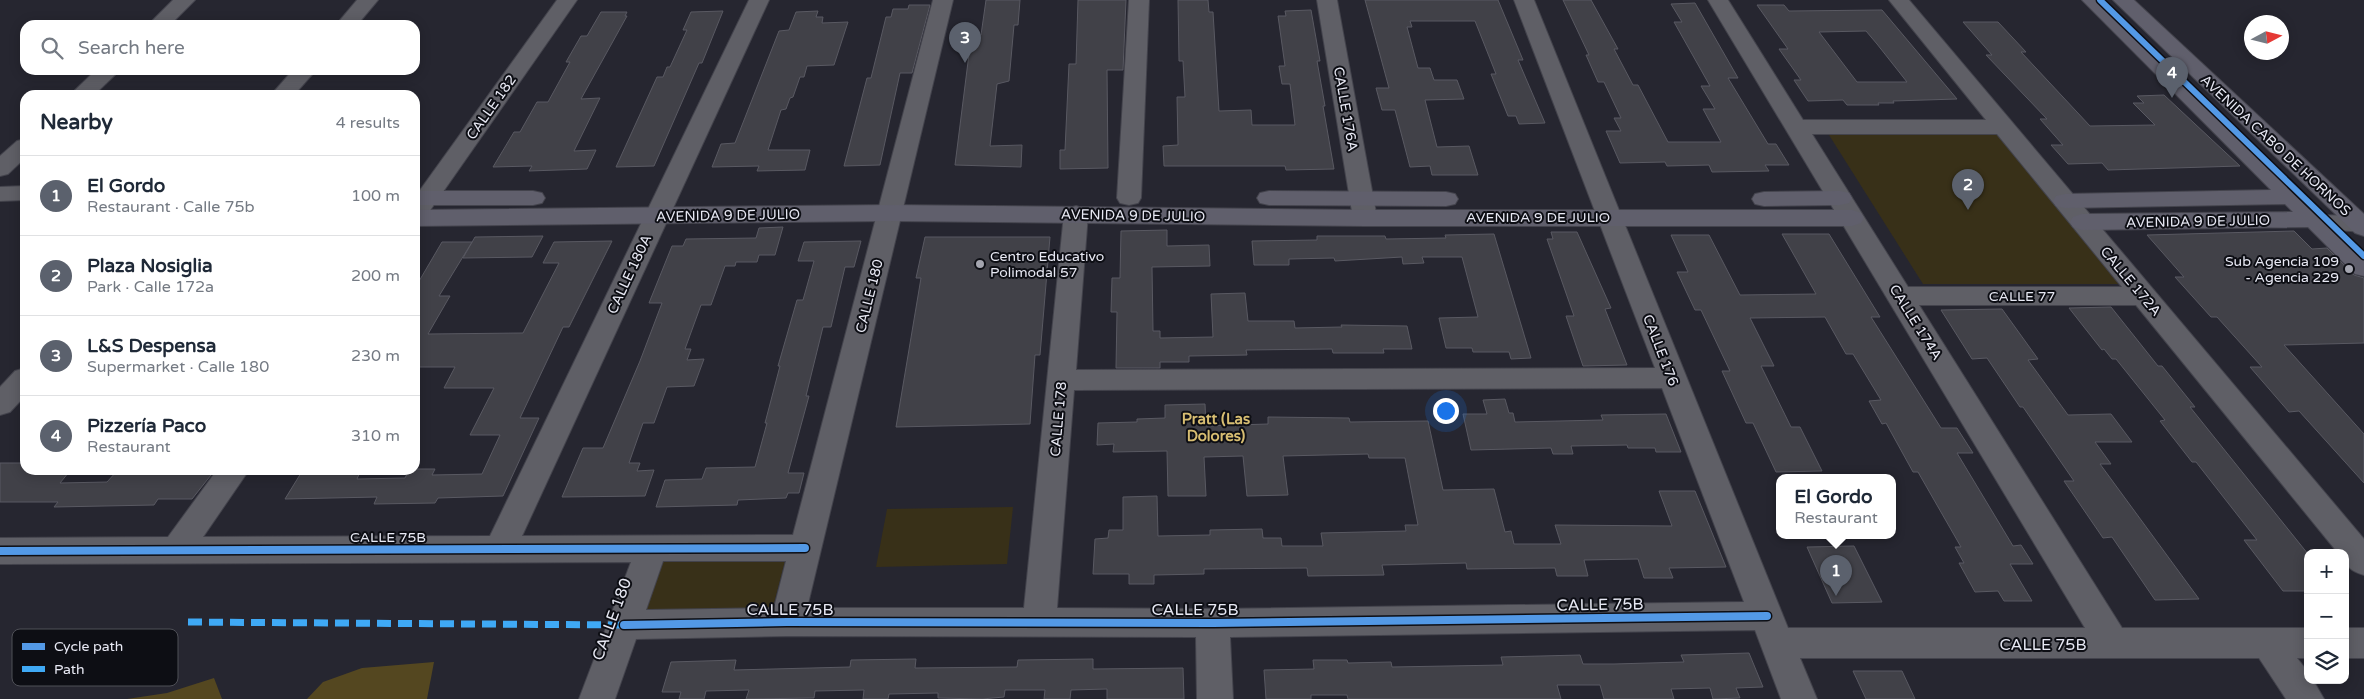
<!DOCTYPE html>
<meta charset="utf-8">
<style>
:root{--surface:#fff;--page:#f6f6f7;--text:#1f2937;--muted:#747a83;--line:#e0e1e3;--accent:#5b616d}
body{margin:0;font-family:"Varela Round",sans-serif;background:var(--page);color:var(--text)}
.controls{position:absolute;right:15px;bottom:15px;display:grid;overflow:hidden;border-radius:10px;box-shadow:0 2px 12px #0003}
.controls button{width:45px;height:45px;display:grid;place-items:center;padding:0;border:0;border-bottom:1px solid var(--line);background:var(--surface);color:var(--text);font:25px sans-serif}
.compass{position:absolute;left:2244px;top:15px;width:45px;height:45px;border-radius:50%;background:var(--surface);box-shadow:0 2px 12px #0003;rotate:83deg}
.you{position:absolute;left:1445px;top:410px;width:18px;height:18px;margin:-12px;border:4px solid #fff;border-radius:50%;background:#1a73e8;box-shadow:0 0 0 8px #1a73e833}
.badge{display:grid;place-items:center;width:32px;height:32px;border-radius:50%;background:var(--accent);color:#fff;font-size:16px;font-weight:700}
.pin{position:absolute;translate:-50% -41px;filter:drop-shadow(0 1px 2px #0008)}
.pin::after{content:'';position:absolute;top:26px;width:18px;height:15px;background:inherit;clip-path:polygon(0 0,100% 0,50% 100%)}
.popup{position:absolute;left:1776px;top:474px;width:120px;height:65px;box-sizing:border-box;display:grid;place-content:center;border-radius:10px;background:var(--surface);filter:drop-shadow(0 1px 4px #0005);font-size:16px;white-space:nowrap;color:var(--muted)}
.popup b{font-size:19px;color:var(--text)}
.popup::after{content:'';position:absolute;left:50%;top:100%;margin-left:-10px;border:10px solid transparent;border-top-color:var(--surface)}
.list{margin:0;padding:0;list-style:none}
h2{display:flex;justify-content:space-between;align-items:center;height:65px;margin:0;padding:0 20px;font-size:21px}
h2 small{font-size:16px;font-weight:400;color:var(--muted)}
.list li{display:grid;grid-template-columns:32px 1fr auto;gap:15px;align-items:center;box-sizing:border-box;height:80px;padding:0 20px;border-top:1px solid var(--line)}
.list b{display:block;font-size:19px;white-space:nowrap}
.list p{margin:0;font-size:16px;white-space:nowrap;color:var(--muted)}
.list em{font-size:16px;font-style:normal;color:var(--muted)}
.icon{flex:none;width:28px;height:28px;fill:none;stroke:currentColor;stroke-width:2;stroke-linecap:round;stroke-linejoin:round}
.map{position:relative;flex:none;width:2364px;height:699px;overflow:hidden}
.search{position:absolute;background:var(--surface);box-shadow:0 2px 12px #0003;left:20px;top:20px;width:400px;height:55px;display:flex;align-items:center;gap:12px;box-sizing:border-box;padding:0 18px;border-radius:15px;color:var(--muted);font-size:19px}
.panel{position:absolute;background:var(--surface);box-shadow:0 2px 12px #0003;left:20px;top:90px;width:400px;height:385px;border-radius:15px}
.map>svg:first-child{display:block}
</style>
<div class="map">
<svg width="2364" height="699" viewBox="0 0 2364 699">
<rect width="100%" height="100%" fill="#262630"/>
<g fill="#383018">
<polygon points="1829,135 2000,135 2119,284 1923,284"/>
<polygon points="1013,507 1007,564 876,567 887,509"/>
<polygon points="786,557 771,615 640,616 660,558"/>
</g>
<g fill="#544720">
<polygon points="434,662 427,699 307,699 323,682 362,668"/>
<polygon points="214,678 222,699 127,699 167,693"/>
</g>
<g fill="#414148" stroke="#595962" fill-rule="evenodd">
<polygon points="986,0 1020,0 1018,25 1014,25 1009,81 997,84 990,146 1022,145 1021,167 955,165 970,46 974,46 976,35 981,35"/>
<polygon points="1078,0 1126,0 1123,70 1107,70 1108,168 1060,169 1060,150 1065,150 1069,64 1076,64"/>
<polygon points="1178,0 1208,0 1209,12 1213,12 1219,111 1251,110 1252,125 1295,125 1290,84 1282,84 1279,66 1285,66 1278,16 1286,16 1285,11 1311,10 1320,61 1317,61 1325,106 1323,106 1334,169 1286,170 1285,166 1164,166 1163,146 1178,145 1177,97 1185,97 1183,61 1179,61"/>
<polygon points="1365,0 1498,0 1523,60 1518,60 1545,123 1519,124 1516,116 1508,116 1491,74 1496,74 1475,21 1410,21 1412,27 1407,27 1418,68 1430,68 1434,80 1457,80 1464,99 1425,100 1437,147 1469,146 1478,175 1432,175 1430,166 1410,167 1395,110 1382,110 1376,88 1389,88"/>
<polygon points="1563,0 1591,0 1618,49 1614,49 1633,85 1638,85 1668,142 1721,142 1703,109 1715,109 1701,86 1710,86 1674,22 1682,22 1671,4 1695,3 1738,78 1728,78 1768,144 1776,144 1789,165 1765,165 1769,171 1712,172 1709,165 1667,166 1665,162 1620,163 1606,131 1621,131 1614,118 1621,118 1604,82 1598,82 1586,55 1589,55"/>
<polygon points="909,5 930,5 912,73 900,73 880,165 844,166 867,78 871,78 886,17 891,17 893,9 908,9"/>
<path d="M1757,5h27l5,6 93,-1 75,89 -64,2 1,2h-16l1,2h-32l-4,-5 -35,1 -14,-21h7l-22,-31h9zM1866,31l11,13 30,38h-50l-38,-50z"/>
<polygon points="723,11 702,63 699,63 654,166 616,167 657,77 663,77 667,67 670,67 687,30 683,30 691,12"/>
<polygon points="818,11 816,17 823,17 822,23 848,22 834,65 807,66 804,77 800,77 793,97 790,98 786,109 781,110 768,150 810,150 805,170 757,171 759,166 712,167 721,144 735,143 779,31 789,30 796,12"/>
<polygon points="601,12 627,12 625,16 627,16 581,99 600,98 574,151 596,150 587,169 529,171 532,166 493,167 514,132 520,132 537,102 548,102 570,62 566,62 581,36 587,36"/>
<polygon points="1963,22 1998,22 2026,52 2021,52 2090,126 2155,125 2133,103 2144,103 2137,96 2164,95 2240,166 2108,170 2102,163 2068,164 2051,145 2063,145 2040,119 2047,119 1986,55 1992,55"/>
<polygon points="783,227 775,255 759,255 757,262 736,262 735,266 725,266 711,305 701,305 685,349 691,349 687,360 704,359 694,386 667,387 654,423 643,423 629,463 640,463 637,471 654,470 645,496 562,497 583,448 603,448 640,361 662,303 649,303 672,246 683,246 686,239 756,238 759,228"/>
<polygon points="1167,230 1167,246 1209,245 1210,266 1152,267 1153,331 1160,331 1160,338 1213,337 1211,294 1245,293 1248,321 1294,321 1295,328 1342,327 1341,325 1407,326 1412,349 1383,349 1384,353 1333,353 1332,349 1246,350 1247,355 1189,356 1189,362 1160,362 1160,368 1116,368 1117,312 1111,312 1112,278 1120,278 1121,231"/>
<polygon points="2294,231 2312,249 2327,248 2354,275 2364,278 2364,343 2284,345 2364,434 2364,483 2299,411 2289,412 2250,367 2262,367 2217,317 2211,317 2175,277 2184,277 2147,235"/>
<polygon points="1551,232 1577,232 1611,308 1605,309 1627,365 1583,366 1566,316 1574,316 1547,239 1553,239"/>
<polygon points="1494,234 1531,358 1511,359 1509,352 1473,352 1472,348 1446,348 1439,318 1478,317 1462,257 1422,257 1424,263 1403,264 1402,257 1335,261 1334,258 1289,259 1289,265 1254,265 1252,241 1317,240 1317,236 1385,236 1386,239 1446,238 1445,235"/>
<polygon points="1782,234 1829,234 1880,317 1871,317 1941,428 1957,428 1973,453 1957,453 2013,546 2021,545 2033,564 2010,564 2032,601 2004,601 1998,591 1975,592 1959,563 1964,563 1955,547 1961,547 1918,472 1913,472 1886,423 1882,424 1869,401 1881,400 1853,354 1846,354 1825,317 1750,318 1774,366 1761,366 1791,427 1800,427 1822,471 1776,472 1753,423 1746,423 1722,371 1730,371 1701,310 1695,310 1677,272 1688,272 1671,235 1709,235 1740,295 1816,294"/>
<polygon points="543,236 532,257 463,258 475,237"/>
<polygon points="925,237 1050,237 1040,355 1035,355 1030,424 896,427 921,278 916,278"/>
<polygon points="612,241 569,327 563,327 520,418 539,418 503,496 438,498 435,503 374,504 377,497 285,499 301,473 318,473 320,470 360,472 357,479 405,478 409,470 415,469 435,469 432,475 482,474 500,435 470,435 494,388 444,388 455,367 415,367 415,288 442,242 472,242 439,296 450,296 428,334 523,333 559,263 543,263 554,242"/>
<polygon points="861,241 854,267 845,267 831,327 823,327 806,396 809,396 788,473 804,473 799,493 788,493 786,498 738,500 737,505 656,507 665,480 702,479 706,468 755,467 767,423 765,423 780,366 778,366 797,300 803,300 814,261 798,261 804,242"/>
<polygon points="2111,307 2158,366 2162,366 2195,407 2190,407 2308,554 2308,591 2283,591 2244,540 2257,540 2196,462 2192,462 2160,421 2165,420 2116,359 2112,359 2104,349 2102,350 2069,308"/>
<polygon points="2002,309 2038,359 2028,360 2068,415 2111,414 2132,442 2095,442 2111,464 2100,464 2199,599 2155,600 2112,537 2103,538 2064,481 2074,481 2023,407 2020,407 1987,358 1972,359 1941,310"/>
<polygon points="1505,399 1509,413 1513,413 1515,422 1603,420 1601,415 1666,414 1681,452 1656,452 1655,448 1628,448 1627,445 1571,446 1573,454 1553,454 1551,448 1471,450 1463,414 1487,414 1483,400"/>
<polygon points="1205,404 1206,426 1268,424 1268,417 1349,418 1350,422 1428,421 1443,490 1494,489 1505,532 1511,531 1514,544 1561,544 1555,525 1672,526 1659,491 1695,491 1726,567 1669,568 1673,578 1644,578 1638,559 1584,560 1588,576 1557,576 1555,568 1467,569 1466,563 1382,565 1384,575 1308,576 1307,568 1204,569 1204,574 1154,575 1154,584 1129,584 1129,574 1093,574 1095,539 1108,538 1109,530 1123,530 1123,497 1157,496 1158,536 1210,535 1210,530 1262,529 1263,538 1281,538 1282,546 1323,546 1321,533 1406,531 1405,525 1418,525 1405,458 1369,458 1368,454 1283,456 1288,495 1247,496 1243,456 1204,457 1206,496 1168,496 1167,451 1113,452 1114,444 1097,445 1098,423 1137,422 1137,419 1165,418 1165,405"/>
<polygon points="0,463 25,463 25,470 69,472 60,483 107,482 117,471 215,470 192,499 158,499 154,505 54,507 58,502 0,502"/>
<polygon points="1854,546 1882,602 1832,603 1807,547"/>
<polygon points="1749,653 1763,687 1736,688 1740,698 1713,699 1710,688 1671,689 1674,699 1604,699 1600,685 1557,685 1561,699 1348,699 1347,695 1311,695 1311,699 1266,699 1264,670 1314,669 1313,660 1347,660 1348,663 1391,662 1392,667 1503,665 1501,657 1580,655 1583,664 1614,664 1684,662 1681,655"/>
<polygon points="916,659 915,668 1017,667 1018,660 1093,659 1093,669 1183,668 1184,699 1107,699 1107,689 1071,690 1070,699 1044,699 1045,690 1005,690 1004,697 982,699 938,698 938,693 889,694 888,699 863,699 864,690 815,691 814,698 746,699 749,690 706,691 704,699 679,699 681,692 662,692 671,662 736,660 734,670 850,667 851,660"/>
<polygon points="1853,671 1902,671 1915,699 1866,699"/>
</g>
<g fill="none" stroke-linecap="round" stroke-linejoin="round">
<g stroke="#43434c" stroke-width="2">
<g id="minor">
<polygon points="173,0 195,0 170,25 148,25"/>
<polygon points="357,0 378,0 357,25 336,25"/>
<polygon points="557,0 577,0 424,219 415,222 415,197"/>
<path d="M749,0h20l-247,536 271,-1 140,-535h20l-146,608h217l40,-394 3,-5 9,-3 9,3 3,5 -12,156 579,-2 -141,-368h20l254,628h297l-377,-628h20l75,120h183l-97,-120h20l455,539v36c-13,-4 -19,-8 -19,-22h-7l-202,-248h-217l203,323h186v30h-11l11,14v8h5l11,19h-38l-27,-41h-459l17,41h-36l-26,-69 -525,7 3,62h-36l-1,-62 -409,-1 -151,3 -21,60h-36l52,-137 -631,2v-26l168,-1 49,-67h32l-46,67 287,-1zM1812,134h185l125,153h-214zM1662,388l82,214 -531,7 -156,-1 17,-218zM663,561h123l-12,47 -128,2z"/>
<polygon points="1129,0 1149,0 1141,198 1138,203 1129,205 1120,203 1117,198"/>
<polygon points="1317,0 1337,0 1377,218 1374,223 1365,226 1356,223 1353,218"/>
<polygon points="96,70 120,70 94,95 70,95"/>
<polygon points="293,70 316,70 294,95 271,95"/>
<polygon points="25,139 25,158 8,174 0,176 0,156 17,141"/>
<polygon points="25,186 25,200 0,201 0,187"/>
<polygon points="2319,215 2364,216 2364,232 2310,228 2307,223 2310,218"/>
<polygon points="25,368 25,396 10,412 0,415 0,387 15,371"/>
<rect x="2345" y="628" width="19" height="30"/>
</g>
</g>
<g stroke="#43434c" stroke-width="2">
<g id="major">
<polygon points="2082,0 2103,0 2364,253 2364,276 2355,274 2308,227 2082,230 2073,227 2070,222 2073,217 2082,214 2293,212 2285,204 2065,208 2056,206 2053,201 2056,196 2065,194 2271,190"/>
<polygon points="2113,0 2134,0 2364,214 2364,236 2355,233"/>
<polygon points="415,191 533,191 542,193 545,198 542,203 533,205 415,205"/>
<polygon points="1269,191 1446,192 1455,194 1458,199 1455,204 1446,206 1269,205 1260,203 1257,198 1260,193"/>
<polygon points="1840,191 1849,193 1852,198 1849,203 1840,205 1764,206 1755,204 1752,199 1755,194 1764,192"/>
<polygon points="890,205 1365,210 1852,210 1861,213 1864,218 1861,223 1852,226 1365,226 890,221 415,226 415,210"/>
</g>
</g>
<use href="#minor" fill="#5f5f66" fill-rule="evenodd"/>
<use href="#major" fill="#605f6c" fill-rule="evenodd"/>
<polyline stroke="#3fa9f5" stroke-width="7" stroke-dasharray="14 7" stroke-linecap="butt" points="188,622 624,625"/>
<g stroke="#0d0e14" stroke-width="9">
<polyline id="cycleway-far1" points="2100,0 2364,256"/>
</g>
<g stroke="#0d0e14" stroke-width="11">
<g id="cycleway">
<polyline points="0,551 805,548"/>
<polyline points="624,625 787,622 1213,623 1767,616"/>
</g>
</g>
<use href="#cycleway-far1" stroke="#5399e6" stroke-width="6"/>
<use href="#cycleway" stroke="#5399e6" stroke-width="8"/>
</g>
<g fill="#a4a5af" stroke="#0d0e14" stroke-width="2">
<circle cx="980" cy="264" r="5"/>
<circle cx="2349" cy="269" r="5"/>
</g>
<g text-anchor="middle" stroke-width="4" stroke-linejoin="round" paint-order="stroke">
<g font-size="14" fill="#e8e9f4" stroke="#0d0e14">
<text transform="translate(491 107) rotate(-55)" y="5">CALLE 182</text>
<text transform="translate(1346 109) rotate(80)" y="5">CALLE 176A</text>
<text transform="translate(2276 145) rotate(43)" y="5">AVENIDA CABO DE HORNOS</text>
<text transform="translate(728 215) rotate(-1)" y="5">AVENIDA 9 DE JULIO</text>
<text transform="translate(1133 215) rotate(1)" y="5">AVENIDA 9 DE JULIO</text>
<text x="1538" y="222">AVENIDA 9 DE JULIO</text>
<text transform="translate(2198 221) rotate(-1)" y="5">AVENIDA 9 DE JULIO</text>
<text transform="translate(629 274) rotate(-65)" y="5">CALLE 180A</text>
<text transform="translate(2131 281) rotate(50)" y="5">CALLE 172A</text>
<text transform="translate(869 296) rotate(-76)" y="5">CALLE 180</text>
<text x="2022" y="301">CALLE 77</text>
<text transform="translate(1916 322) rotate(58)" y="5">CALLE 174A</text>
<text transform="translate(1661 350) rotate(69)" y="5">CALLE 176</text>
<text transform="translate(1058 419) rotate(-85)" y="5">CALLE 178</text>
<text x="388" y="542">CALLE 75B</text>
</g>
<g font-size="14" fill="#e8e9f4" stroke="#0d0e14" text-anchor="start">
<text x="990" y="261">Centro Educativo<tspan x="990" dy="16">Polimodal 57</tspan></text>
<text x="2339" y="266" text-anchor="end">Sub Agencia 109<tspan x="2339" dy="16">- Agencia 229</tspan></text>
</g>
<g font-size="15" font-weight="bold" fill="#d8be72" stroke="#0d0e14">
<text x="1216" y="424">Pratt (Las<tspan x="1216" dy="17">Dolores)</tspan></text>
</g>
<g font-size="16" fill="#e8e9f4" stroke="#0d0e14">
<text transform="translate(1600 604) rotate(-1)" y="6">CALLE 75B</text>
<text x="790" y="615">CALLE 75B</text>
<text x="1195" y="615">CALLE 75B</text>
<text transform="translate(611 619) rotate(-70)" y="6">CALLE 180</text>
<text x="2043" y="650">CALLE 75B</text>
</g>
</g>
<rect x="12" y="629" width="166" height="57" rx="8" fill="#0d0e14" stroke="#4f5057" stroke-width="1"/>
<rect x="22" y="643" width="23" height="7" fill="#5399e6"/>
<rect x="22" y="666" width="23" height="6" fill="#3fa9f5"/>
<g font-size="14" fill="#e8e9f4">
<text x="54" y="651">Cycle path</text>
<text x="54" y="674">Path</text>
</g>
</svg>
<div class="controls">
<button>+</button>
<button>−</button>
<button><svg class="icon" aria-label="layers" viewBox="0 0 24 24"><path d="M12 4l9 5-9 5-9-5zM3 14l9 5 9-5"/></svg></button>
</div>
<svg class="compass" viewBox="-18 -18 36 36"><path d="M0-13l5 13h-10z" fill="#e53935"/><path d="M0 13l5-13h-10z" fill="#747a83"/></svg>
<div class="you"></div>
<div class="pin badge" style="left:1836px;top:596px">1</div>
<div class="popup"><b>El Gordo</b>Restaurant</div>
<div class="pin badge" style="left:1968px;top:210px">2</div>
<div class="pin badge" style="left:965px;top:63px">3</div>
<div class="pin badge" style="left:2172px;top:98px">4</div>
<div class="search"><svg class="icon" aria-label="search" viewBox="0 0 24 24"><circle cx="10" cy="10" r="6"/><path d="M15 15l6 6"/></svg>Search here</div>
<section class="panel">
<h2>Nearby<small>4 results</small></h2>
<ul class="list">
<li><span class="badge">1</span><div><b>El Gordo</b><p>Restaurant · Calle 75b</p></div><em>100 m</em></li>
<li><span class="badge">2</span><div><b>Plaza Nosiglia</b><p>Park · Calle 172a</p></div><em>200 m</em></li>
<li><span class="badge">3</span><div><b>L&amp;S Despensa</b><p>Supermarket · Calle 180</p></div><em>230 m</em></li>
<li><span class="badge">4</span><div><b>Pizzería Paco</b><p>Restaurant</p></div><em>310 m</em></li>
</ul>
</section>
</div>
